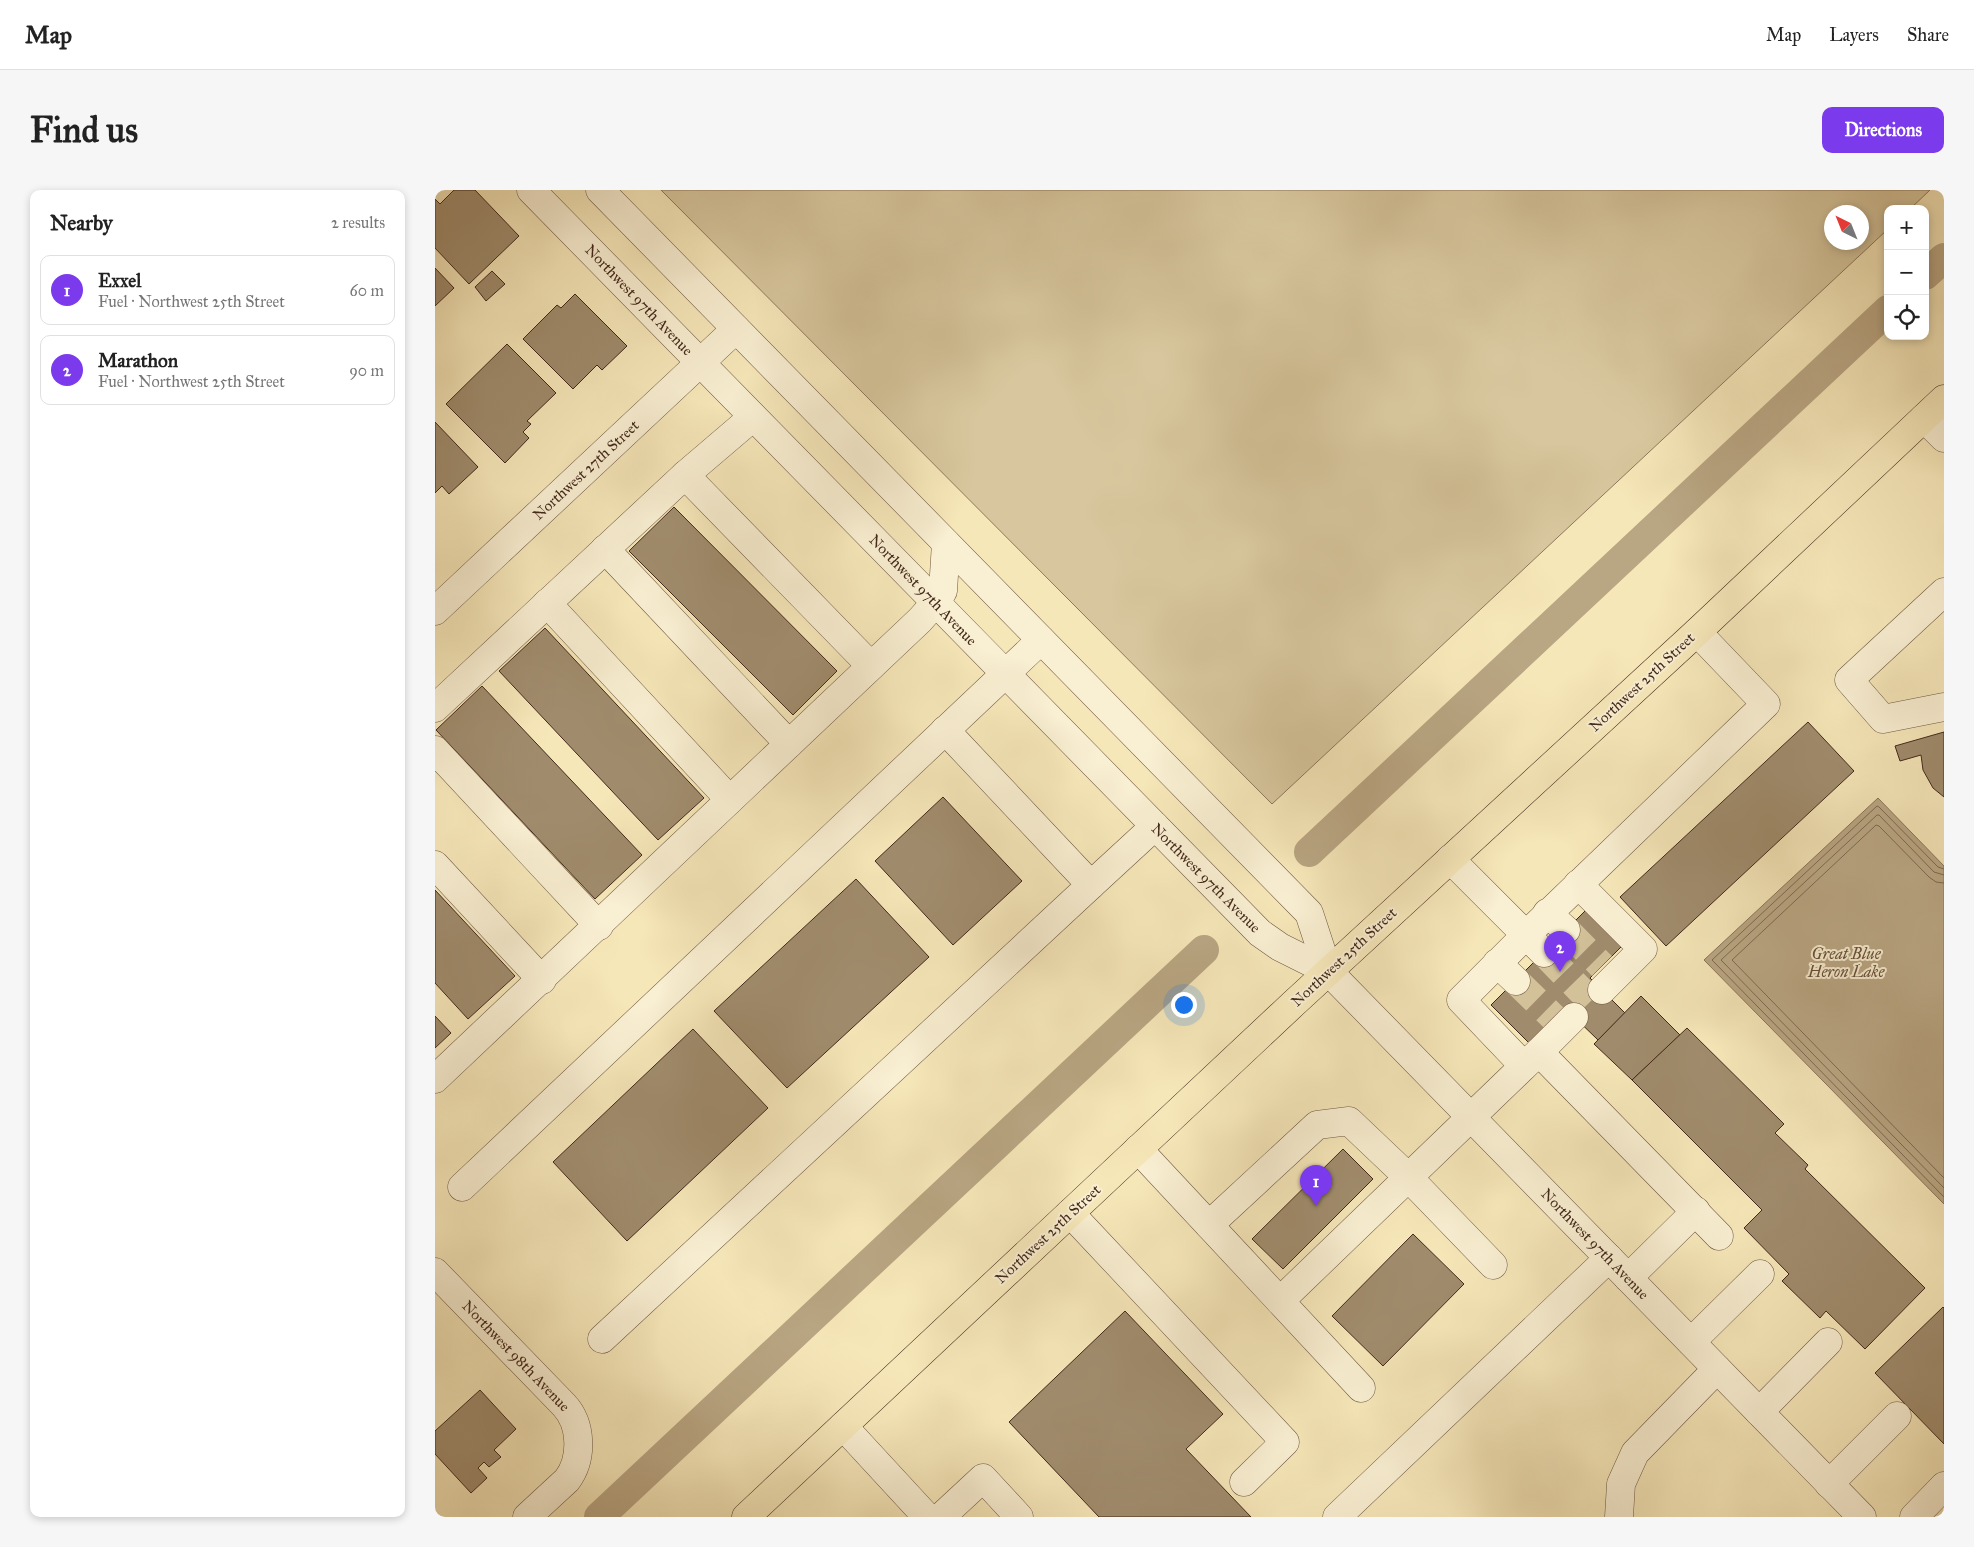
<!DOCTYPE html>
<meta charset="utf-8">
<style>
:root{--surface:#fff;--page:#f6f6f6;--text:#222;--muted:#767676;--line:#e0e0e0;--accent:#7c3aed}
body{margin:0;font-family:"IM FELL Great Primer",serif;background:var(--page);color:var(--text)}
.controls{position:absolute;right:15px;top:15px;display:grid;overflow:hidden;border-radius:10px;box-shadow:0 2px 8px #0003}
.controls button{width:45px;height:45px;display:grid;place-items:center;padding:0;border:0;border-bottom:1px solid var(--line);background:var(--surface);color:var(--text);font:25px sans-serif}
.compass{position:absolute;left:1389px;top:15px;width:45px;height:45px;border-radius:50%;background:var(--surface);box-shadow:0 2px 8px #0003;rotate:317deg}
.you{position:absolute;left:748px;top:814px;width:18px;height:18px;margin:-12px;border:4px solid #fff;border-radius:50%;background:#1a73e8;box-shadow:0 0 0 8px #1a73e833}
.badge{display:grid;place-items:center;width:32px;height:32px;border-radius:50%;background:var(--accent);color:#fff;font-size:16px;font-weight:700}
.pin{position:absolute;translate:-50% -41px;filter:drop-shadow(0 1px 2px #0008)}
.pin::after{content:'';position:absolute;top:26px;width:18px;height:15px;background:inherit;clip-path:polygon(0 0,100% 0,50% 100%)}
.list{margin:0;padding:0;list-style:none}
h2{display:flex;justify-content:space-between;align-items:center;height:65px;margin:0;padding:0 20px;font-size:21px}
h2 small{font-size:16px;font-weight:400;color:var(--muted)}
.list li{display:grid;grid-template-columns:32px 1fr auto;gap:15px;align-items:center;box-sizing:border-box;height:70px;margin:0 10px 10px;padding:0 10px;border:1px solid var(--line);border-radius:10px}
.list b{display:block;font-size:19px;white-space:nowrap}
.list p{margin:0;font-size:16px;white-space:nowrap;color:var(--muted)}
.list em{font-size:16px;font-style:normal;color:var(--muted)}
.icon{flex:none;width:28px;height:28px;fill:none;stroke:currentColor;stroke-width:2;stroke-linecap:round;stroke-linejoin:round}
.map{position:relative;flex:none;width:1509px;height:1327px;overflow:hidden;border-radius:10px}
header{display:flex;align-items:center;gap:30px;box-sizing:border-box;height:70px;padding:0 25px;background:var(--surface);border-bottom:1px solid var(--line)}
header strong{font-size:24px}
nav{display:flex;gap:28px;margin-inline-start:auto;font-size:18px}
.intro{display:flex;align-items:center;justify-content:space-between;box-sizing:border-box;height:120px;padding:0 30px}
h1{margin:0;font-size:35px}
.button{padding:12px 22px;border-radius:10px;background:var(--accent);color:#fff;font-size:18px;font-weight:700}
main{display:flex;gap:30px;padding:0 30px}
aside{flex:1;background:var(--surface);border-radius:10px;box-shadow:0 2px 8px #0003}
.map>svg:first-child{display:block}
</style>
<header>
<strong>Map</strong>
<nav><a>Map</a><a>Layers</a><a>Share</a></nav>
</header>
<div class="intro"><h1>Find us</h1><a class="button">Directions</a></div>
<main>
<aside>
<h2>Nearby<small>2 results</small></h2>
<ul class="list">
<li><span class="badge">1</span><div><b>Exxel</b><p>Fuel · Northwest 25th Street</p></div><em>60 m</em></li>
<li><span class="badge">2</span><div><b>Marathon</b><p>Fuel · Northwest 25th Street</p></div><em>90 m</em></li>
</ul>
</aside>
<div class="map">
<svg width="1509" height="1327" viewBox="0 0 1509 1327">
<rect width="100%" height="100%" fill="#f6e7b9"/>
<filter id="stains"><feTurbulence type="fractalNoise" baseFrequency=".004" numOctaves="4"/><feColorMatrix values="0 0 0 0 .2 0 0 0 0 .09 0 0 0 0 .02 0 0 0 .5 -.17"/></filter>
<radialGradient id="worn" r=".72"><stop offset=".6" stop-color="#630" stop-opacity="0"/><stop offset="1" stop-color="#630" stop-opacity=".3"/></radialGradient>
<path fill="#d8c79e" stroke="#8e785c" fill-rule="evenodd" d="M226,0h1269l-20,19h-22v20l-616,575zM1396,22h30v30h-30z"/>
<polygon fill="#b9a683" stroke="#8a7459" points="1443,608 1509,676 1509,1014 1269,770"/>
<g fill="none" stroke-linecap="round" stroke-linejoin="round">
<g stroke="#7e684f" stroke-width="1">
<polyline points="1509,679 1503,677 1444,617 1442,616 1277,770 1509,1007"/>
<polyline points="1509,685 1499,682 1444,625 1442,625 1286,770 1509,998"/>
<polyline points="1509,693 1501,692 1494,687 1444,636 1441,635 1297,770 1509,988"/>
</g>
<g stroke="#b9a683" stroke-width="30">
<polyline points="1490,85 1509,68"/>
<polyline points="874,662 1453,120"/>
<polyline points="164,1327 769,760"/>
</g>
</g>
<g fill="#a08c6d" stroke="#43291b">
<polygon points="19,0 40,0 84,46 34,94 0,58 0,9 5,14"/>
<polygon points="0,78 19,98 0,116"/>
<polygon points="57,81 70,94 51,111 40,97"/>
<polygon points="140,104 192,156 167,180 162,175 138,199 88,149 122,115 126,118"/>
<polygon points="72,154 121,203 92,231 96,234 88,242 94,248 70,273 11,214"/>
<polygon points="0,232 43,277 14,304 7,296 0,303"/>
<polygon points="239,317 402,481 358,525 194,361"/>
<polygon points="110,438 269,608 223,650 64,481"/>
<polygon points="47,496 207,665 160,709 1,540"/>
<polygon points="1373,532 1419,581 1231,756 1185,707"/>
<polygon points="1509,542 1509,607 1498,598 1488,580 1486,565 1465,571 1460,556"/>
<polygon points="508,607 587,691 518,755 440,671"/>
<polygon points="421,689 494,767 352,898 279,821"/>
<polygon points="0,700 80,786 33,829 0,793"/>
<polygon points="1153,718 1189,754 1155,788 1190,823 1163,850 1130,818 1095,854 1056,815"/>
<polygon points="1206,806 1245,845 1197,890 1159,854"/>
<polygon points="0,826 16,843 0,858"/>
<polygon points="1252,838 1349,934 1340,943 1373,975 1370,979 1490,1098 1430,1159 1391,1121 1385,1128 1347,1091 1354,1084 1309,1038 1327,1020 1197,890"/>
<polygon points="258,839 333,918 192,1051 118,972"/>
<polygon points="908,959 938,989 848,1079 817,1049"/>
<polygon points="978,1044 1029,1094 948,1176 897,1126"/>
<polygon points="1508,1117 1509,1118 1509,1254 1440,1183"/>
<polygon points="690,1121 788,1224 751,1259 816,1327 664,1327 574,1232"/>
<polygon points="45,1200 81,1239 59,1260 66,1267 54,1277 49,1272 43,1278 52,1288 36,1303 0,1264 0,1241"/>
</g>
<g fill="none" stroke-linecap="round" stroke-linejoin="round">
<g stroke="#d2c199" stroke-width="28" stroke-dasharray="28 14" stroke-linecap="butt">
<polyline points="1131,740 1167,776"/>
<polyline points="1109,763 1156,811"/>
<polyline points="1081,791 1120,829"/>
</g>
<g stroke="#705842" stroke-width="29">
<g id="minor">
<polyline points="96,0 825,743 845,757 893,781 1427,1327"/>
<polyline points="165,0 874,723 893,781"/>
<polyline points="1489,228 1509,248"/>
<polyline points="250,285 436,476"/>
<polyline points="170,359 354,554"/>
<polyline points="1509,402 1414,490 1448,529 1509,517"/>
<polyline points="112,413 295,610"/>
<polyline points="0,421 301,139"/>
<polyline points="0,518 250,285 318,227"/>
<polyline points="0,560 164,736"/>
<polyline points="1015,669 1091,745 1331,514 1262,442"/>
<polyline points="0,675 107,790"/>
<polyline points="1143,694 1208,759 1167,800"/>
<polyline points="656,695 720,636"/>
<polyline points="1112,723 1131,740"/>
<polyline points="1062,773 1081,791"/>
<polyline points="1104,862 1139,827"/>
<polyline points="1089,876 1104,862 1284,1046"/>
<polyline points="0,889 485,430 500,413 508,401 511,353"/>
<polyline points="703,959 926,1198"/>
<polyline points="27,997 606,450"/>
<polyline points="635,1023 850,1252 809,1292"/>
<polyline points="774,1035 882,935 914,931 973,987 1058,1075"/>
<path d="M0,1082l129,133c18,19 19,54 3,75l-40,37"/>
<polyline points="1193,1088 1261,1021"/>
<polyline points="845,1111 1089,876 1026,810 1091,745 1109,763"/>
<polyline points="167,1149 656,695 510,540"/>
<polyline points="1256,1152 1325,1084"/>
<polyline points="1324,1222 1393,1152"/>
<polyline points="408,1236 492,1327"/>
<polyline points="1394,1294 1462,1226"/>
<polyline points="506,1327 548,1288 584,1327"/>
<polyline points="902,1327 1174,1068"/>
<polyline points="1184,1327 1186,1294 1200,1263 1282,1179"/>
<polyline points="1479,1327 1509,1296"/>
</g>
</g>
<g stroke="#43291b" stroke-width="29">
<polyline id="major" points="311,1327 858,814 1262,442 1509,209"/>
</g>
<use href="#minor" stroke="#f9efd2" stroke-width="28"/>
<use href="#major" stroke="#f6e7b9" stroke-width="28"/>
</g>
<g text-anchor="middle" stroke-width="4" stroke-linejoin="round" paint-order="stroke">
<g font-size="15" fill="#43291b" stroke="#f9efd2">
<text transform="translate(204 110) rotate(46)" y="5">Northwest 97th Avenue</text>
<text transform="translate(151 280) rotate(-43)" y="5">Northwest 27th Street</text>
<text transform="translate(488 400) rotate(46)" y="5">Northwest 97th Avenue</text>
<text transform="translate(1207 492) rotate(-43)" y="5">Northwest 25th Street</text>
<text transform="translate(771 688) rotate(45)" y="5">Northwest 97th Avenue</text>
<text transform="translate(909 767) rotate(-43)" y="5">Northwest 25th Street</text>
<text transform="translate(613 1044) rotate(-43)" y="5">Northwest 25th Street</text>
<text transform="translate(1160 1054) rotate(46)" y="5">Northwest 97th Avenue</text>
<text transform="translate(81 1166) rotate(46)" y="5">Northwest 98th Avenue</text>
</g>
<g font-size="16" font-style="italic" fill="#664e3a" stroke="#f9efd2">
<text x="1411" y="769">Great Blue<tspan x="1411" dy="18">Heron Lake</tspan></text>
</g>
</g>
<rect width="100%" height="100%" filter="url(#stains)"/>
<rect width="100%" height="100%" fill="url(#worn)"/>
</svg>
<div class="controls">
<button>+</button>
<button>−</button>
<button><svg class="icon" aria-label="locate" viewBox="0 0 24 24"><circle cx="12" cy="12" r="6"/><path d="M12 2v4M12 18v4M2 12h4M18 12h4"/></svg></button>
</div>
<svg class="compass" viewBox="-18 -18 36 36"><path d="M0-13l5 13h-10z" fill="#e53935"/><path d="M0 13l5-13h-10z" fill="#767676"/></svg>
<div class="you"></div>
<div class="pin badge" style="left:881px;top:1016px">1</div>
<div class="pin badge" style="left:1125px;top:782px">2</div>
</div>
</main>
